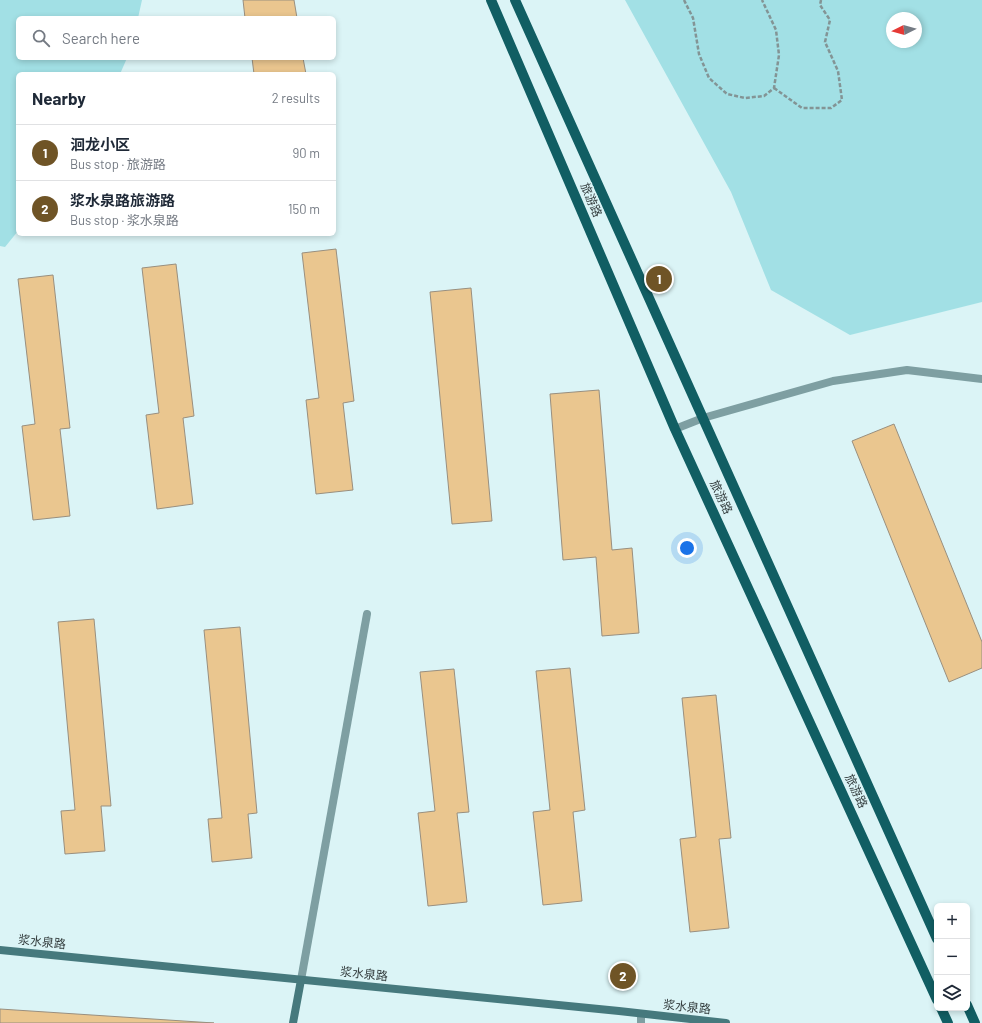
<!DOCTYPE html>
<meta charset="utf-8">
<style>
:root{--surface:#fff;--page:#f6f6f7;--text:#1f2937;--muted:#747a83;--line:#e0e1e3;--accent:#6f5426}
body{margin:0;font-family:Barlow,"Noto Sans SC",sans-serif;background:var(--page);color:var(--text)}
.controls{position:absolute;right:12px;bottom:12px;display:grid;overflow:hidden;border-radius:6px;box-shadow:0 2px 6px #0003}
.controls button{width:36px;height:36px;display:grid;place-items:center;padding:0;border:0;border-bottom:1px solid var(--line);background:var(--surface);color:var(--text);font:20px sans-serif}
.compass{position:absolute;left:886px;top:12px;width:36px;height:36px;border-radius:50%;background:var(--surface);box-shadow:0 2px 6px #0003;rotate:265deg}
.you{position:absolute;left:687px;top:548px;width:14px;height:14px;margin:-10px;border:3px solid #fff;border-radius:50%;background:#1a73e8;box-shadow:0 0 0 6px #1a73e833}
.badge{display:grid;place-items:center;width:26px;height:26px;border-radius:50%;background:var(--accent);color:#fff;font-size:13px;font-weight:700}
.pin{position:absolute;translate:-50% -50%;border:2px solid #fff;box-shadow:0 1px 4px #0006}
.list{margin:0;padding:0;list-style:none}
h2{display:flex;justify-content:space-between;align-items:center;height:52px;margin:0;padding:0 16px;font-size:17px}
h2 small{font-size:13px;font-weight:400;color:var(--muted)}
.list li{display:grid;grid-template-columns:26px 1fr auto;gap:12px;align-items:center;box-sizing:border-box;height:56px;padding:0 16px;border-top:1px solid var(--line)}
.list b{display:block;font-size:15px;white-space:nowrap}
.list p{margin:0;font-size:13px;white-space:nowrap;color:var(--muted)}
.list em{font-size:13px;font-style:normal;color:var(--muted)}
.icon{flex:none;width:22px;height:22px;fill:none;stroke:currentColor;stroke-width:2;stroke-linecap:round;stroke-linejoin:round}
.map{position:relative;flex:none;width:982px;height:1023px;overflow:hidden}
.search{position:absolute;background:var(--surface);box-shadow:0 2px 6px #0003;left:16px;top:16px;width:320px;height:44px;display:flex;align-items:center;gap:10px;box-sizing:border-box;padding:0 14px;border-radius:6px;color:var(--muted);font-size:15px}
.panel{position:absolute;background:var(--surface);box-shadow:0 2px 6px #0003;left:16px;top:72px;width:320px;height:164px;border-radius:6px}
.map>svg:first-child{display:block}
</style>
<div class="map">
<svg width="982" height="1023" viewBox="0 0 982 1023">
<rect width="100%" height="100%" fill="#dbf4f6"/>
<g fill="#a2e0e5" fill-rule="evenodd">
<polygon points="0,0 142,0 138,18 18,18 18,58 127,58 120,74 18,74 18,231 5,247 0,246"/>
<path d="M625,0h357v302l-132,33 -79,-45 -40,-98zM892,18h24v24h-24z"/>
</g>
<g fill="#eac68f" stroke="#998f7f">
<polygon points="243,0 294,0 297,18 245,18"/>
<polygon points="252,58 303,58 306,74 254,74"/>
<polygon points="336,249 354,401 343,403 353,490 316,494 306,400 319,398 302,253"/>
<polygon points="176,264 194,416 183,418 193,504 157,509 146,415 159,413 142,268"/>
<polygon points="53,275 70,428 60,429 70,516 33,520 22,426 35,424 18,279"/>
<polygon points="471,288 492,521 452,524 430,292"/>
<polygon points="599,390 612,550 632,548 639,633 602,636 596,557 563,560 550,394"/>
<polygon points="894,424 982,642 982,668 949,682 852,441"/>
<polygon points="94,619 111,806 101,806 105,851 65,854 61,811 75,810 58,622"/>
<polygon points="240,627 257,813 248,814 252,858 212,862 208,819 222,818 204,630"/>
<polygon points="570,668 585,810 573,812 582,901 543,905 533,812 550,810 536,671"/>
<polygon points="454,669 469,812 457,813 467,902 428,906 418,813 435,811 420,672"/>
<polygon points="716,695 731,838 719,839 729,928 690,932 680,839 696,837 682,698"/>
<polygon points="0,1009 214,1023 0,1023"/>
</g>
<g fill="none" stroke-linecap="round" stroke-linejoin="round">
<g stroke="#839495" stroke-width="2.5" stroke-dasharray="4 2" stroke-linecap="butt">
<polyline points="684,0 693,18 699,54 709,78 727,94 745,98 764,96 774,88 779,55 776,30 762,0"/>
<polyline points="774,88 802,108 831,108 842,100 838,71 825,42 830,20 820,5 821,0"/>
</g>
<g stroke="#7e9fa2" stroke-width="8">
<polyline points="675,429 703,418 833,381 907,370 982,379"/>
<polyline points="301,980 367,614"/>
<polyline points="641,1023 641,1014"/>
</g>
<g stroke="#46797d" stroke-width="8">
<polyline points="0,950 619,1011 726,1023"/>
<polyline points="293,1023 301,980"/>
</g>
<g stroke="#115e63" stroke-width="10">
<polyline points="491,0 675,429 937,1000"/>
<polyline points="515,0 937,939"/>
<polyline points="967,1005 975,1023"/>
<polyline points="941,1008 948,1023"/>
</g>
</g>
<g text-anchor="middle" stroke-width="3" stroke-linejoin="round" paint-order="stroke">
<g font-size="12" fill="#333c3d" stroke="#dbf4f6">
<text transform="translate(591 200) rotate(67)" y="4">旅游路</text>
<text transform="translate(721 497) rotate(65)" y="4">旅游路</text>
<text transform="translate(856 791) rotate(65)" y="4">旅游路</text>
<text transform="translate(42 942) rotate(6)" y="4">浆水泉路</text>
<text transform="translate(364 974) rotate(6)" y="4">浆水泉路</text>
<text transform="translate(687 1007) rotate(6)" y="4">浆水泉路</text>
</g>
</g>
</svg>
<div class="controls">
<button>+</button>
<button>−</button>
<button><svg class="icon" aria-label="layers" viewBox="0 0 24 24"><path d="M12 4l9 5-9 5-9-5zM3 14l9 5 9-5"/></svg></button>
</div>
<svg class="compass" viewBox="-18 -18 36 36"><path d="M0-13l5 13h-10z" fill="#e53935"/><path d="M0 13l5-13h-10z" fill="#747a83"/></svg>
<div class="you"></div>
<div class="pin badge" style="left:659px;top:279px">1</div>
<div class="pin badge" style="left:623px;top:976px">2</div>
<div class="search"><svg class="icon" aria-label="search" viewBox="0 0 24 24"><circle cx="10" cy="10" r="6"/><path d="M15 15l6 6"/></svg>Search here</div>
<section class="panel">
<h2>Nearby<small>2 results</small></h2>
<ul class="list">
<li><span class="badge">1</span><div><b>洄龙小区</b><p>Bus stop · 旅游路</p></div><em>90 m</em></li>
<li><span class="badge">2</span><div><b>浆水泉路旅游路</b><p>Bus stop · 浆水泉路</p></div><em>150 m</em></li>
</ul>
</section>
</div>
